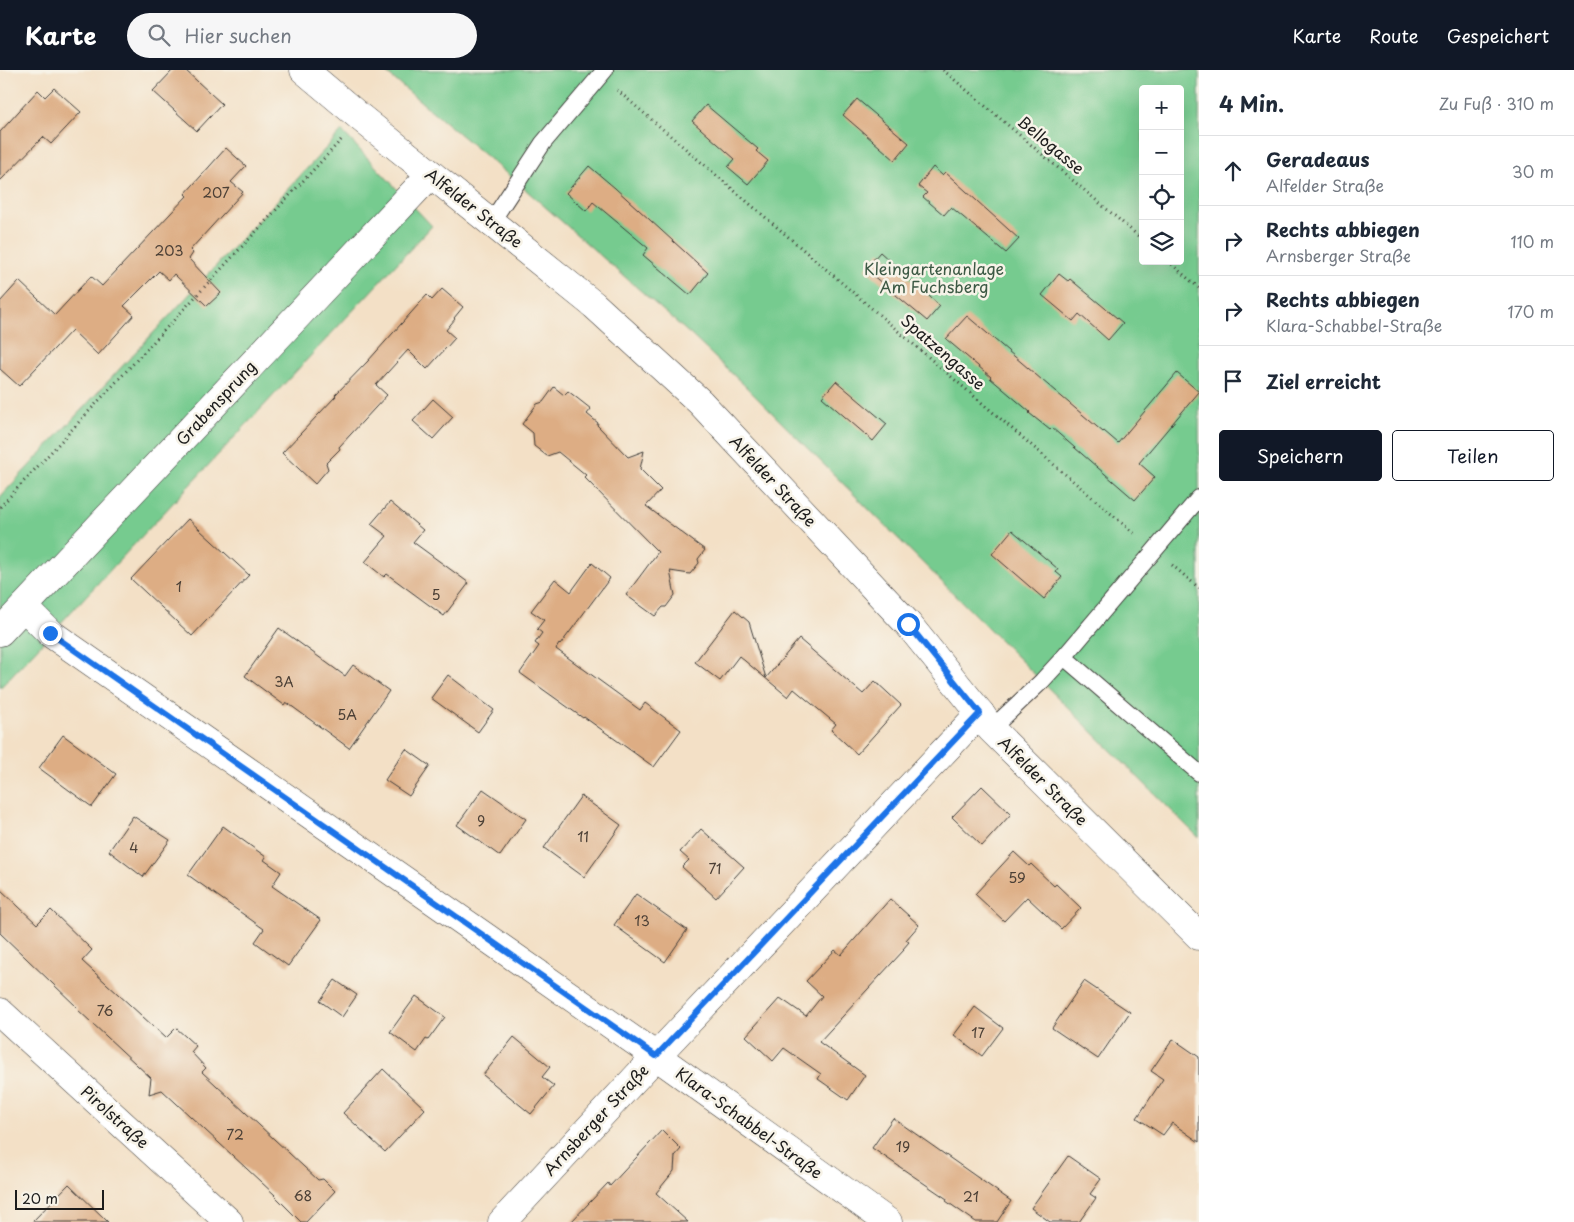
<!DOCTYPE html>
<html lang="de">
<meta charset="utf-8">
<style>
:root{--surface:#fff;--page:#f6f6f7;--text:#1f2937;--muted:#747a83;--line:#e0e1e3;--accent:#111827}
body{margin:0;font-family:"Playpen Sans",sans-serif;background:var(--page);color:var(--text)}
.controls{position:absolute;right:15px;top:15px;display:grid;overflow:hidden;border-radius:5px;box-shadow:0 5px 20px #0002}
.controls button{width:45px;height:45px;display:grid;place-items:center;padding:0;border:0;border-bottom:1px solid var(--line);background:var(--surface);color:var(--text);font:25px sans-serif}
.scale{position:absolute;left:15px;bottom:12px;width:89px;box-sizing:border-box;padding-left:5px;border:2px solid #1c1c1c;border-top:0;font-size:14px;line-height:18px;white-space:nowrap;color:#1c1c1c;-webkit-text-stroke:4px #f7f3e8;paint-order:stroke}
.stop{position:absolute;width:15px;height:15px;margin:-11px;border:4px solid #1a73e8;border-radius:50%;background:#fff}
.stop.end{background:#1a73e8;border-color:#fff;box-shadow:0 1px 5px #0008}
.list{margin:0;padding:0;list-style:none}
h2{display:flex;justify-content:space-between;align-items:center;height:65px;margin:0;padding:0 20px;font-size:21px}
h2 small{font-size:16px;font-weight:400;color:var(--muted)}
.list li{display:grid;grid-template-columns:32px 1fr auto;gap:15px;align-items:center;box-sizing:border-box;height:70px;padding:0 20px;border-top:1px solid var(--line)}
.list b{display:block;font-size:19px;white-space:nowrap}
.list p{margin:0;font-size:16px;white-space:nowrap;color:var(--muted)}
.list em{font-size:16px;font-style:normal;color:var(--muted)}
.actions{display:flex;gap:10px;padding:15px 20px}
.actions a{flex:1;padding:11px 0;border:1px solid var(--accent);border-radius:5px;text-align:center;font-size:18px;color:var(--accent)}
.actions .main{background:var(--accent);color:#fff}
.icon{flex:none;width:28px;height:28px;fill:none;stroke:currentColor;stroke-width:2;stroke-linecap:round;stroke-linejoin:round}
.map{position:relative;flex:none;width:1199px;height:1152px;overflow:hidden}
header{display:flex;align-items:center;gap:30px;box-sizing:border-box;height:70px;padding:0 25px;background:var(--accent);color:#fff}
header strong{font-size:24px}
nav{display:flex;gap:28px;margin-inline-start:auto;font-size:18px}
.search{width:350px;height:45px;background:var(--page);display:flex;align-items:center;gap:12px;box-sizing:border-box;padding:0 18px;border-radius:28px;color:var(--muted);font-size:19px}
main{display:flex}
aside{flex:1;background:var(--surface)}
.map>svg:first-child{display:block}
</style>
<header>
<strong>Karte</strong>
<div class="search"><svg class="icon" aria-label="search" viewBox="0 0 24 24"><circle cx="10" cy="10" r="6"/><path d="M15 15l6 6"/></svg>Hier suchen</div>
<nav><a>Karte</a><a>Route</a><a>Gespeichert</a></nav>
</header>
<main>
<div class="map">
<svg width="1199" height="1152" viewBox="0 0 1199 1152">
<rect width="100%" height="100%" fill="#f7f3e8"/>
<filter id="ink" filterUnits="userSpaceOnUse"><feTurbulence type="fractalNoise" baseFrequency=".02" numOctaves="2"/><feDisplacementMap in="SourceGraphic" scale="10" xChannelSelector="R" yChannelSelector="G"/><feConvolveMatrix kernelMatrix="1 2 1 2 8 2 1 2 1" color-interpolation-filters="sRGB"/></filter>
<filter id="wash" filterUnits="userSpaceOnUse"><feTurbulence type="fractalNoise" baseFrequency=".0096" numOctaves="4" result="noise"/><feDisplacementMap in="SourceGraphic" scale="20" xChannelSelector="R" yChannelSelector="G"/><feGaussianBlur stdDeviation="1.12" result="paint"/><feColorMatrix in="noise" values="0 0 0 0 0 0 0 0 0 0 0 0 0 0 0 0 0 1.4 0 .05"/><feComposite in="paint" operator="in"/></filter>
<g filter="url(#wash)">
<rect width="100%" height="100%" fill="#f3e0c6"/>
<g fill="#76cb8f" stroke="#497456" fill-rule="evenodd">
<path d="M383,0h816v768l-456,-454 -52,-49 -173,-152zM1143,19h37v172h-37z"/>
<polygon points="342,61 432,156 0,618 0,427"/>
</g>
<g id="blocks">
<g fill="#ddad84">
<polygon points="173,0 185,0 222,34 197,61 153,21"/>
<polygon points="54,18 81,42 51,74 43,67 0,111 0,62 38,20 45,27"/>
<polygon points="857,29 909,73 895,90 843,45"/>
<polygon points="706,35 758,79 756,81 768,91 748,114 728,97 735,89 692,51"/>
<polygon points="226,78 246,96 231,112 243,122 190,180 193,183 189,189 221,223 207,236 174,204 169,210 159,201 124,236 134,245 98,285 72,260 19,316 0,299 0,232 19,211 55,245 91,206 102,216 187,126 185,124"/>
<polygon points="589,96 615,118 708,203 690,225 643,185 648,178 593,132 586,141 566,123"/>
<polygon points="933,97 942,105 945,102 1019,169 1006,183 951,137 944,145 923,127 927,123 918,116"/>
<polygon points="880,182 940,236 927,251 865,199"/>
<polygon points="1059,204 1068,211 1070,209 1123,253 1108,270 1079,244 1073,251 1042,225"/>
<polygon points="442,219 463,237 454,248 455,249 446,260 455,268 427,299 408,280 376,315 387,325 339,377 340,379 326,393 328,399 315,414 282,383 336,326 335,325 368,291 427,225 432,230"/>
<polygon points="967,246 1103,362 1104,361 1118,373 1177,303 1199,322 1139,393 1155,407 1135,430 1052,358 1050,360 1029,343 1030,342 990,308 991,307 946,269"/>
<polygon points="836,311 887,354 873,371 822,327"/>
<polygon points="554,317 564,325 568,321 591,339 587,344 598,353 597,355 628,387 644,381 640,399 661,420 646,436 705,480 698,489 699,493 690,504 670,501 675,525 666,537 663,537 655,546 626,525 658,482 584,407 586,405 558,382 547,386 534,376 533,363 522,354 537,334 543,332"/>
<polygon points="433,329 453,347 433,369 413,351"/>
<polygon points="390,432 423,460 413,472 469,513 444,546 387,504 384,507 365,492 387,466 371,454"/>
<polygon points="188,449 249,505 192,566 131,509"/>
<polygon points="1012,460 1058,499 1056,502 1062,507 1044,529 992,484"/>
<polygon points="592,493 610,508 560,575 559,574 556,579 640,640 645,633 681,660 654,697 584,647 583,648 520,603 539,576 535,573 542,563 537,559 544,550 531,541 555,509 571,522"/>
<polygon points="735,540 749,552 766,608 799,569 863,624 875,611 901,635 857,684 831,660 836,654 794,619 788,627 739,586 720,611 695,592"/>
<polygon points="279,558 345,606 353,595 389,621 349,678 286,632 284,635 245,606"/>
<polygon points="448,605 494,640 478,662 431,628"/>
<polygon points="63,665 116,704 92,737 39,698"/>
<polygon points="406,679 430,696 409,726 385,710"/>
<polygon points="982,716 1011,744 982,776 952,747"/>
<polygon points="483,719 526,749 500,786 457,755"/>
<polygon points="581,726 621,755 584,807 544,778"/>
<polygon points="133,746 170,770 143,807 109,781"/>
<polygon points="223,756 266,787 264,790 281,802 272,816 321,850 288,896 255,872 264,859 188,805"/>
<polygon points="701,759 744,797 716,828 682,797 689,790 680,782"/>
<polygon points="1014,782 1029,796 1031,794 1054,816 1056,814 1081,838 1061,859 1027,827 1004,851 975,824"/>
<polygon points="0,819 37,854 51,840 92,880 82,891 166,968 176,958 196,976 191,982 206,998 202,1002 318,1110 323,1109 335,1121 306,1152 301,1152 274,1125 275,1125 162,1020 149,1024 151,1008 77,939 78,938 0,863"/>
<polygon points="636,824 687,860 665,892 614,855"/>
<polygon points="890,829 919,855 906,870 909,872 903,879 904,880 819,972 865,1005 848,1030 818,1009 821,1004 784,978 773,991 746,966 780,928 806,946 822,926 806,911 835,880 841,885"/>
<polygon points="335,910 357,925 342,947 320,931"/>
<polygon points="1084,911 1130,942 1098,989 1052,958"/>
<polygon points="416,926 445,947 428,970 426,969 417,982 390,962"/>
<polygon points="975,937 1003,958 982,986 954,965"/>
<polygon points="514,967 550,997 542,1007 554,1016 531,1044 483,1005"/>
<polygon points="1173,969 1199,987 1199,1072 1172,1053 1163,1065 1137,1048 1163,1009 1151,1001"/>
<polygon points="383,999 425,1039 385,1082 343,1043"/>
<polygon points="893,1048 1011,1131 997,1152 976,1152 946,1131 947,1129 872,1078"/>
<polygon points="662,1060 681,1079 675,1086 674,1101 656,1123 688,1152 571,1152 608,1113 610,1116"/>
<polygon points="1068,1086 1101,1109 1090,1124 1096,1128 1079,1152 1050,1152 1031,1138"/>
<polygon points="69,1114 108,1152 32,1152"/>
</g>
</g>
</g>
<g filter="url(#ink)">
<use href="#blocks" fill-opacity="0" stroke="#3c3936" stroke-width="1"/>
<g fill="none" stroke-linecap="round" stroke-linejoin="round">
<g stroke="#3c3936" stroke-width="18">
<g id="service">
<polyline points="492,151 543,73 605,0"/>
<polyline points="1064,587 1199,703"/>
<polyline points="991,659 1042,611 1064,587 1199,428"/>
</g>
</g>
<g stroke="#3c3936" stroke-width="29">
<g id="minor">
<polyline points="304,0 361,48 594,235 700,332 908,554 980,643 991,659 1199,866"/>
<polyline points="24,537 50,563 656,986 888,1152"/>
<polyline points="0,562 431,104"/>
<polyline points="0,942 229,1152"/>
<polyline points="502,1152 656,986 980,643"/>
</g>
</g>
<g stroke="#3c3936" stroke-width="3" stroke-dasharray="1 4" stroke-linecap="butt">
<polyline points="943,0 1143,170"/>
<polyline points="617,20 1136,465"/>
<polyline points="1168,191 1199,218"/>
<polyline points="0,437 342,69"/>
<polyline points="1172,495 1199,518"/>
</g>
<use href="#service" stroke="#fff" stroke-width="16"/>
<use href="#minor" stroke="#fff" stroke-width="28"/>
</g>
</g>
<g fill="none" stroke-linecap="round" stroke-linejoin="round" filter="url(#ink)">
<polyline stroke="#1a73e8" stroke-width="6" points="50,563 656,986 980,643 908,554"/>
</g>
<g text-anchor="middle" stroke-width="5" stroke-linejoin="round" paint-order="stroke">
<g font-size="14" fill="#4c4036">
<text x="216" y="128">207</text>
<text x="169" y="186">203</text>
<text x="179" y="522">1</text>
<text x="436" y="530">5</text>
<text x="284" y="617">3A</text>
<text x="347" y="650">5A</text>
<text x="481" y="756">9</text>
<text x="583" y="772">11</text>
<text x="134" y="783">4</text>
<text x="715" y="804">71</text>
<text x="1017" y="813">59</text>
<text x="642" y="856">13</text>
<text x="105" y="946">76</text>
<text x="978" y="968">17</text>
<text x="235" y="1070">72</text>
<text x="903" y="1082">19</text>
<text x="303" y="1131">68</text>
<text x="971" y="1132">21</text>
</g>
<g font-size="16" fill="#1c1c1c" stroke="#f7f3e8">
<text transform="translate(1051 75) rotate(40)" y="6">Bellogasse</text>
<text transform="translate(474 138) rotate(38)" y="6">Alfelder Straße</text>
<text transform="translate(943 282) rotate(41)" y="6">Spatzengasse</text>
<text transform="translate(216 333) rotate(-47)" y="6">Grabensprung</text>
<text transform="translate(773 411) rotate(47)" y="6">Alfelder Straße</text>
<text transform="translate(1043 711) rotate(45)" y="6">Alfelder Straße</text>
<text transform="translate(115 1047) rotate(42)" y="6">Pirolstraße</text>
<text transform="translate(596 1050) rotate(-47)" y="6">Arnsberger Straße</text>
<text transform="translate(749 1053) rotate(36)" y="6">Klara-Schabbel-Straße</text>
</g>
<g font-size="16" fill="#3c5944" stroke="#f7f3e8">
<text x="934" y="205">Kleingartenanlage<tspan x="934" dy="18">Am Fuchsberg</tspan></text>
</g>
</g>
</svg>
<div class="controls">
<button>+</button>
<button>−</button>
<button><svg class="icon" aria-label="locate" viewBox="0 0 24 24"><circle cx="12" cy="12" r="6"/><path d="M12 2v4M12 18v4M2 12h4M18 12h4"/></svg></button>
<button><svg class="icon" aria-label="layers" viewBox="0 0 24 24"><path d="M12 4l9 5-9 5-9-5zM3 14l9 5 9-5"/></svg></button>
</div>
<div class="scale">20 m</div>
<div class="stop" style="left:908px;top:554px"></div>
<div class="stop end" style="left:50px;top:563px"></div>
</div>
<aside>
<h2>4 Min.<small>Zu Fuß · 310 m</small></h2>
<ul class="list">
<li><svg class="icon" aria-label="ahead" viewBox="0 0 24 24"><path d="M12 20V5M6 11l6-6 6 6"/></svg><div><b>Geradeaus</b><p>Alfelder Straße</p></div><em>30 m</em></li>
<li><svg class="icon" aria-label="right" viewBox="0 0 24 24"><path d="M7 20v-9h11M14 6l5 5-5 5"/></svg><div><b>Rechts abbiegen</b><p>Arnsberger Straße</p></div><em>110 m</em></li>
<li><svg class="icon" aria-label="right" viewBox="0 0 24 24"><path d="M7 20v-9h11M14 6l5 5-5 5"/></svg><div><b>Rechts abbiegen</b><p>Klara-Schabbel-Straße</p></div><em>170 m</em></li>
<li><svg class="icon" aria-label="arrive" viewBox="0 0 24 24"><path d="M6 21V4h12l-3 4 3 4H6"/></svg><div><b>Ziel erreicht</b></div></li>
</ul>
<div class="actions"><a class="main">Speichern</a><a>Teilen</a></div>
</aside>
</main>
